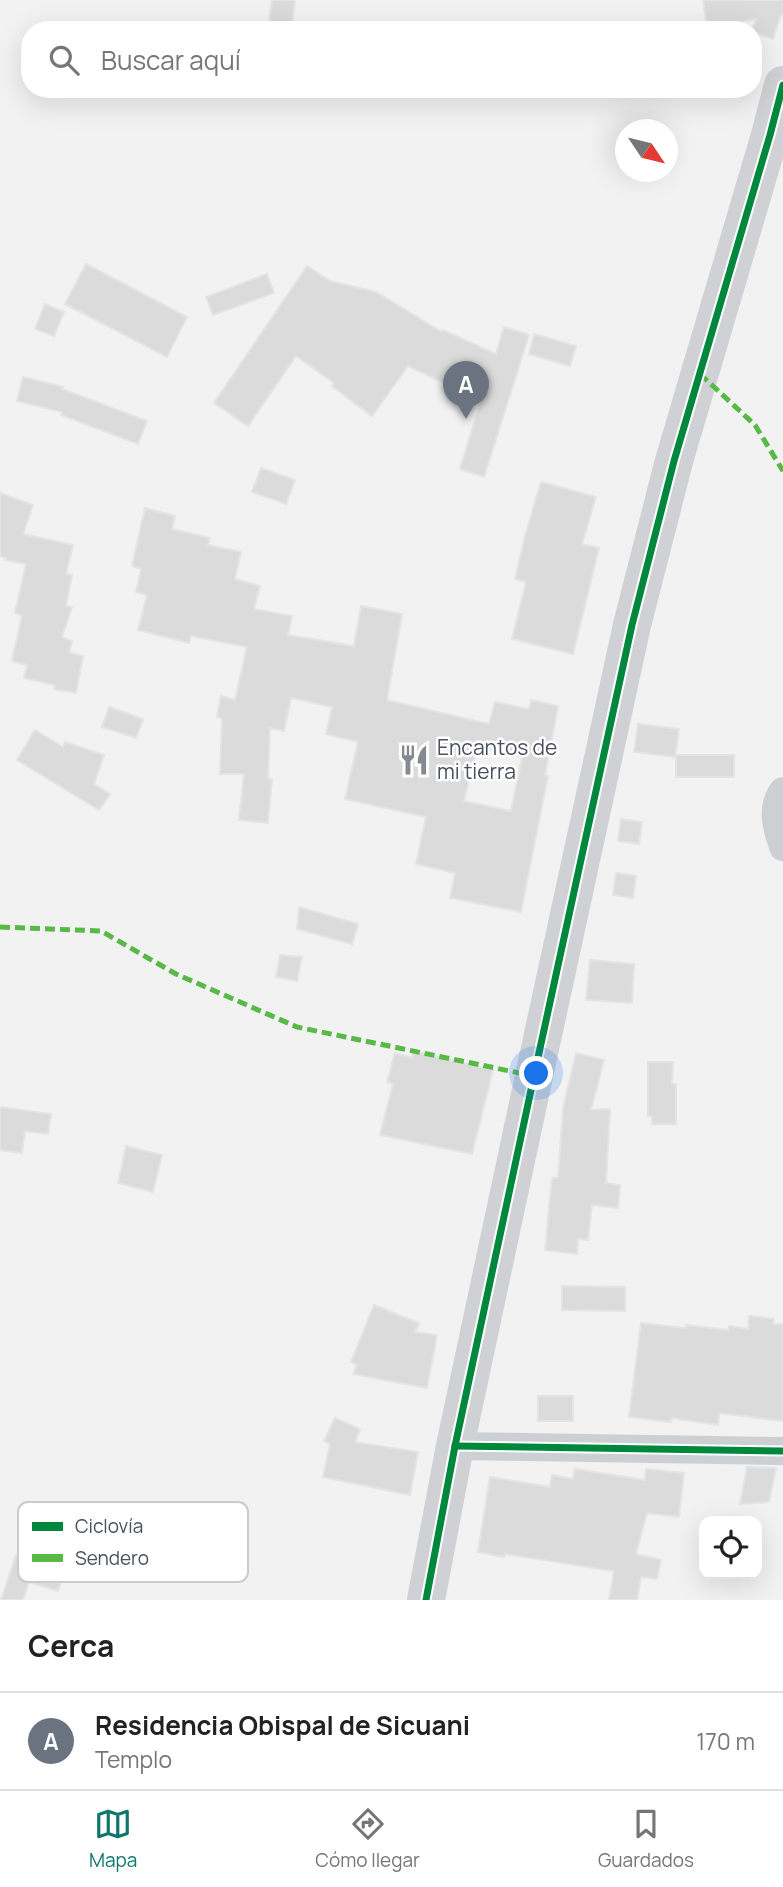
<!DOCTYPE html>
<html lang="es">
<meta charset="utf-8">
<style>
:root{--surface:#fff;--page:#f6f6f6;--text:#222;--muted:#767676;--line:#e0e0e0;--accent:#0f766e}
body{margin:0;font-family:Manrope,sans-serif;background:var(--page);color:var(--text)}
.controls{position:absolute;right:21px;bottom:21px;display:grid;overflow:hidden;border-radius:14px;box-shadow:0 7px 28px #0002}
.controls button{width:63px;height:63px;display:grid;place-items:center;padding:0;border:0;border-bottom:2px solid var(--line);background:var(--surface);color:var(--text);font:35px sans-serif}
.compass{position:absolute;left:615px;top:119px;width:63px;height:63px;border-radius:50%;background:var(--surface);box-shadow:0 7px 28px #0002;rotate:125deg}
.you{position:absolute;left:537px;top:1074px;width:24px;height:24px;margin:-18px;border:5px solid #fff;border-radius:50%;background:#1a73e8;box-shadow:0 0 0 10px #1a73e833}
.badge{display:grid;place-items:center;width:46px;height:46px;border-radius:50%;background:var(--accent);color:#fff;font-size:23px;font-weight:700}
.pin{position:absolute;translate:-50% -58px;filter:drop-shadow(0 2px 4px #0008)}
.pin::after{content:'';position:absolute;top:37px;width:24px;height:21px;background:inherit;clip-path:polygon(0 0,100% 0,50% 100%)}
.list{margin:0;padding:0;list-style:none}
h2{display:flex;justify-content:space-between;align-items:center;height:91px;margin:0;padding:0 28px;font-size:30px}
h2 small{font-size:23px;font-weight:400;color:var(--muted)}
.list li{display:grid;grid-template-columns:46px 1fr auto;gap:21px;align-items:center;box-sizing:border-box;height:98px;padding:0 28px;border-top:2px solid var(--line)}
.list b{display:block;font-size:26px;white-space:nowrap}
.list p{margin:0;font-size:23px;white-space:nowrap;color:var(--muted)}
.list em{font-size:23px;font-style:normal;color:var(--muted)}
.icon{flex:none;width:38px;height:38px;fill:none;stroke:currentColor;stroke-width:2;stroke-linecap:round;stroke-linejoin:round}
.map{position:relative;flex:none;width:783px;height:1600px;overflow:hidden}
.search{position:absolute;background:var(--surface);box-shadow:0 7px 28px #0002;left:21px;right:21px;top:21px;height:77px;display:flex;align-items:center;gap:18px;box-sizing:border-box;padding:0 24px;border-radius:28px;color:var(--muted);font-size:26px}
.sheet{height:189px;background:var(--surface)}
nav{display:flex;justify-content:space-around;align-items:center;box-sizing:border-box;height:98px;border-top:2px solid var(--line);background:var(--surface);font-size:19px;color:var(--muted)}
nav a{display:grid;justify-items:center;gap:4px}
nav .on{color:var(--accent)}
.map>svg:first-child{display:block}
</style>
<div class="map">
<svg width="783" height="1600" viewBox="0 0 783 1600">
<rect width="100%" height="100%" fill="#f2f2f2"/>
<g fill="#dbdbdc" stroke="#e3e4e5" stroke-width="2" fill-rule="evenodd">
<polygon points="272,0 295,0 291,30 268,30"/>
<polygon points="703,0 783,0 783,15 781,15 773,39 753,32 752,30 756,19 707,26"/>
<polygon points="86,264 187,317 167,357 65,304"/>
<polygon points="307,266 330,281 376,292 442,332 443,330 496,354 504,327 529,335 484,477 460,469 481,400 408,366 372,416 332,386 334,383 296,356 248,426 214,403"/>
<polygon points="267,274 274,293 213,315 206,297"/>
<polygon points="45,304 64,312 54,336 35,329"/>
<polygon points="534,334 576,346 570,366 529,354"/>
<polygon points="23,377 63,387 62,389 147,421 138,444 61,415 62,412 17,401"/>
<polygon points="261,468 295,480 286,504 252,492"/>
<polygon points="541,482 596,497 582,544 599,548 573,654 512,639 526,582 515,579 525,536"/>
<polygon points="0,493 33,505 23,534 73,545 66,574 72,575 66,606 72,607 62,637 72,641 69,653 83,656 76,693 54,689 55,685 24,678 27,665 12,661 22,615 15,613 26,564 5,560 6,558 0,556"/>
<path d="M145,508l30,8 -3,13 38,9 -2,7 33,7 -6,27 25,7 -6,23 38,7 -4,19 66,11 7,-40 41,8 -15,86 102,24 6,-22 34,7 2,-9 27,6 -13,70h3l-27,136 -71,-14 5,-25 -39,-9 10,-47 -81,-18 13,-57 -32,-8 6,-27 -41,-9 -7,33 -14,-3 -2,51h4l-4,44 -29,-3 5,-46h-24l2,-56 -5,-1 4,-21 14,4 12,-53 -56,-11 -2,7 -51,-13 9,-35 -11,-3 5,-23 -9,-3zM477,747l45,10 -11,54 -47,-10z"/>
<polygon points="109,707 143,719 136,738 102,727"/>
<polygon points="638,724 679,729 675,757 634,752"/>
<polygon points="35,730 63,747 65,742 104,755 94,784 110,794 99,810 17,760"/>
<rect x="676" y="755" width="58" height="22"/>
<polygon points="621,819 642,822 639,844 618,841"/>
<polygon points="616,873 636,876 633,898 613,895"/>
<polygon points="299,907 358,924 352,944 297,929"/>
<polygon points="280,955 302,957 297,981 276,977"/>
<polygon points="590,960 634,964 632,1003 586,1000"/>
<polygon points="413,1051 493,1070 472,1154 380,1135 393,1084 387,1082 395,1053 412,1058"/>
<polygon points="576,1053 604,1060 591,1110 610,1109 606,1183 620,1185 618,1208 592,1205 588,1240 578,1239 577,1254 545,1250 552,1178 558,1178 563,1108"/>
<polygon points="648,1062 673,1062 672,1084 676,1084 676,1124 652,1124 652,1116 648,1116"/>
<polygon points="0,1107 51,1114 48,1134 25,1131 22,1153 0,1150"/>
<polygon points="126,1146 162,1155 153,1192 118,1183"/>
<polygon points="562,1286 625,1287 625,1311 562,1310"/>
<polygon points="374,1305 419,1323 415,1332 437,1335 427,1388 353,1374 357,1365 351,1362"/>
<polygon points="749,1316 774,1319 773,1324 783,1324 783,1421 719,1413 718,1425 672,1418 671,1422 629,1417 641,1323 686,1328 686,1325 728,1330 729,1326 748,1329"/>
<rect x="538" y="1396" width="35" height="25"/>
<polygon points="335,1418 360,1429 355,1442 418,1452 410,1495 323,1477 330,1444 324,1441"/>
<polygon points="747,1467 776,1468 769,1502 740,1504"/>
<polygon points="575,1469 645,1480 646,1469 684,1473 679,1517 647,1513 636,1554 661,1560 657,1579 641,1577 637,1600 609,1600 614,1571 505,1554 504,1557 478,1552 490,1477 550,1487 552,1475 573,1479"/>
<polygon points="16,1555 65,1571 58,1591 29,1582 23,1600 1,1600"/>
</g>
<g fill="none" stroke-linecap="round" stroke-linejoin="round">
<g stroke="#cdd0d3" stroke-width="28">
<path d="M783,791c-13,18 -6,37 0,56"/>
<polyline points="455,1446 783,1451"/>
</g>
<polyline stroke="#cfd1d4" stroke-width="38" points="426,1600 455,1446 534,1076 632,625 674,461 770,135 783,85"/>
<g stroke="#58b947" stroke-width="5" stroke-dasharray="10 5" stroke-linecap="butt">
<polyline points="700,374 755,425 783,471"/>
<polyline points="0,927 101,931 176,974 297,1027 534,1076"/>
</g>
<g stroke="#fff" stroke-width="11">
<g id="cycleway">
<polyline points="455,1446 783,1451"/>
<polyline points="426,1600 455,1446 534,1076 632,625 674,461 770,135 783,85"/>
</g>
</g>
<use href="#cycleway" stroke="#00873e" stroke-width="7"/>
</g>
<defs>
<g id="restaurant-bare" transform="scale(2.415)"><path d="M-5-6h1v4h1v-4h1v4h1v-4h1v5L-1.5 .5V6h-2V.5L-5-1ZM5-6V6H3V1.5H1.5Q1.5-4 5-6Z" fill="#848992" stroke="#fff" stroke-width="2.5" paint-order="stroke"/></g>
</defs>
<g fill-rule="evenodd">
<use href="#restaurant-bare" x="414" y="760"/>
</g>
<g text-anchor="middle" stroke-width="5" stroke-linejoin="round" paint-order="stroke">
<g font-size="21" fill="#49515e" stroke="#fff" text-anchor="start">
<text x="437" y="755">Encantos de<tspan x="437" dy="24">mi tierra</tspan></text>
</g>
</g>
<rect x="18" y="1502" width="230" height="80" rx="10" fill="#fff" stroke="#c8cbcf" stroke-width="2"/>
<rect x="32" y="1522" width="31" height="9" fill="#00873e"/>
<rect x="32" y="1554" width="31" height="8" fill="#58b947"/>
<g font-size="19" fill="#49515e">
<text x="75" y="1533">Ciclovía</text>
<text x="75" y="1565">Sendero</text>
</g>
</svg>
<div class="controls">
<button><svg class="icon" aria-label="locate" viewBox="0 0 24 24"><circle cx="12" cy="12" r="6"/><path d="M12 2v4M12 18v4M2 12h4M18 12h4"/></svg></button>
</div>
<svg class="compass" viewBox="-18 -18 36 36"><path d="M0-13l5 13h-10z" fill="#e53935"/><path d="M0 13l5-13h-10z" fill="#767676"/></svg>
<div class="you"></div>
<div class="pin badge" style="left:466px;top:419px;background:#6b7280">A</div>
<div class="search"><svg class="icon" aria-label="search" viewBox="0 0 24 24"><circle cx="10" cy="10" r="6"/><path d="M15 15l6 6"/></svg>Buscar aquí</div>
</div>
<section class="sheet">
<h2>Cerca<small></small></h2>
<ul class="list">
<li><span class="badge" style="background:#6b7280">A</span><div><b>Residencia Obispal de Sicuani</b><p>Templo</p></div><em>170 m</em></li>
</ul>
</section>
<nav>
<a class="on"><svg class="icon" aria-label="map" viewBox="0 0 24 24"><path d="M3 6l6-2 6 2 6-2v14l-6 2-6-2-6 2zM9 4v14M15 6v14"/></svg>Mapa</a>
<a><svg class="icon" aria-label="directions" viewBox="0 0 24 24"><path d="M12 3l9 9-9 9-9-9zM9 14v-3h6M13 9l2 2-2 2"/></svg>Cómo llegar</a>
<a><svg class="icon" aria-label="saved" viewBox="0 0 24 24"><path d="M7 4h10v16l-5-4-5 4z"/></svg>Guardados</a>
</nav>
